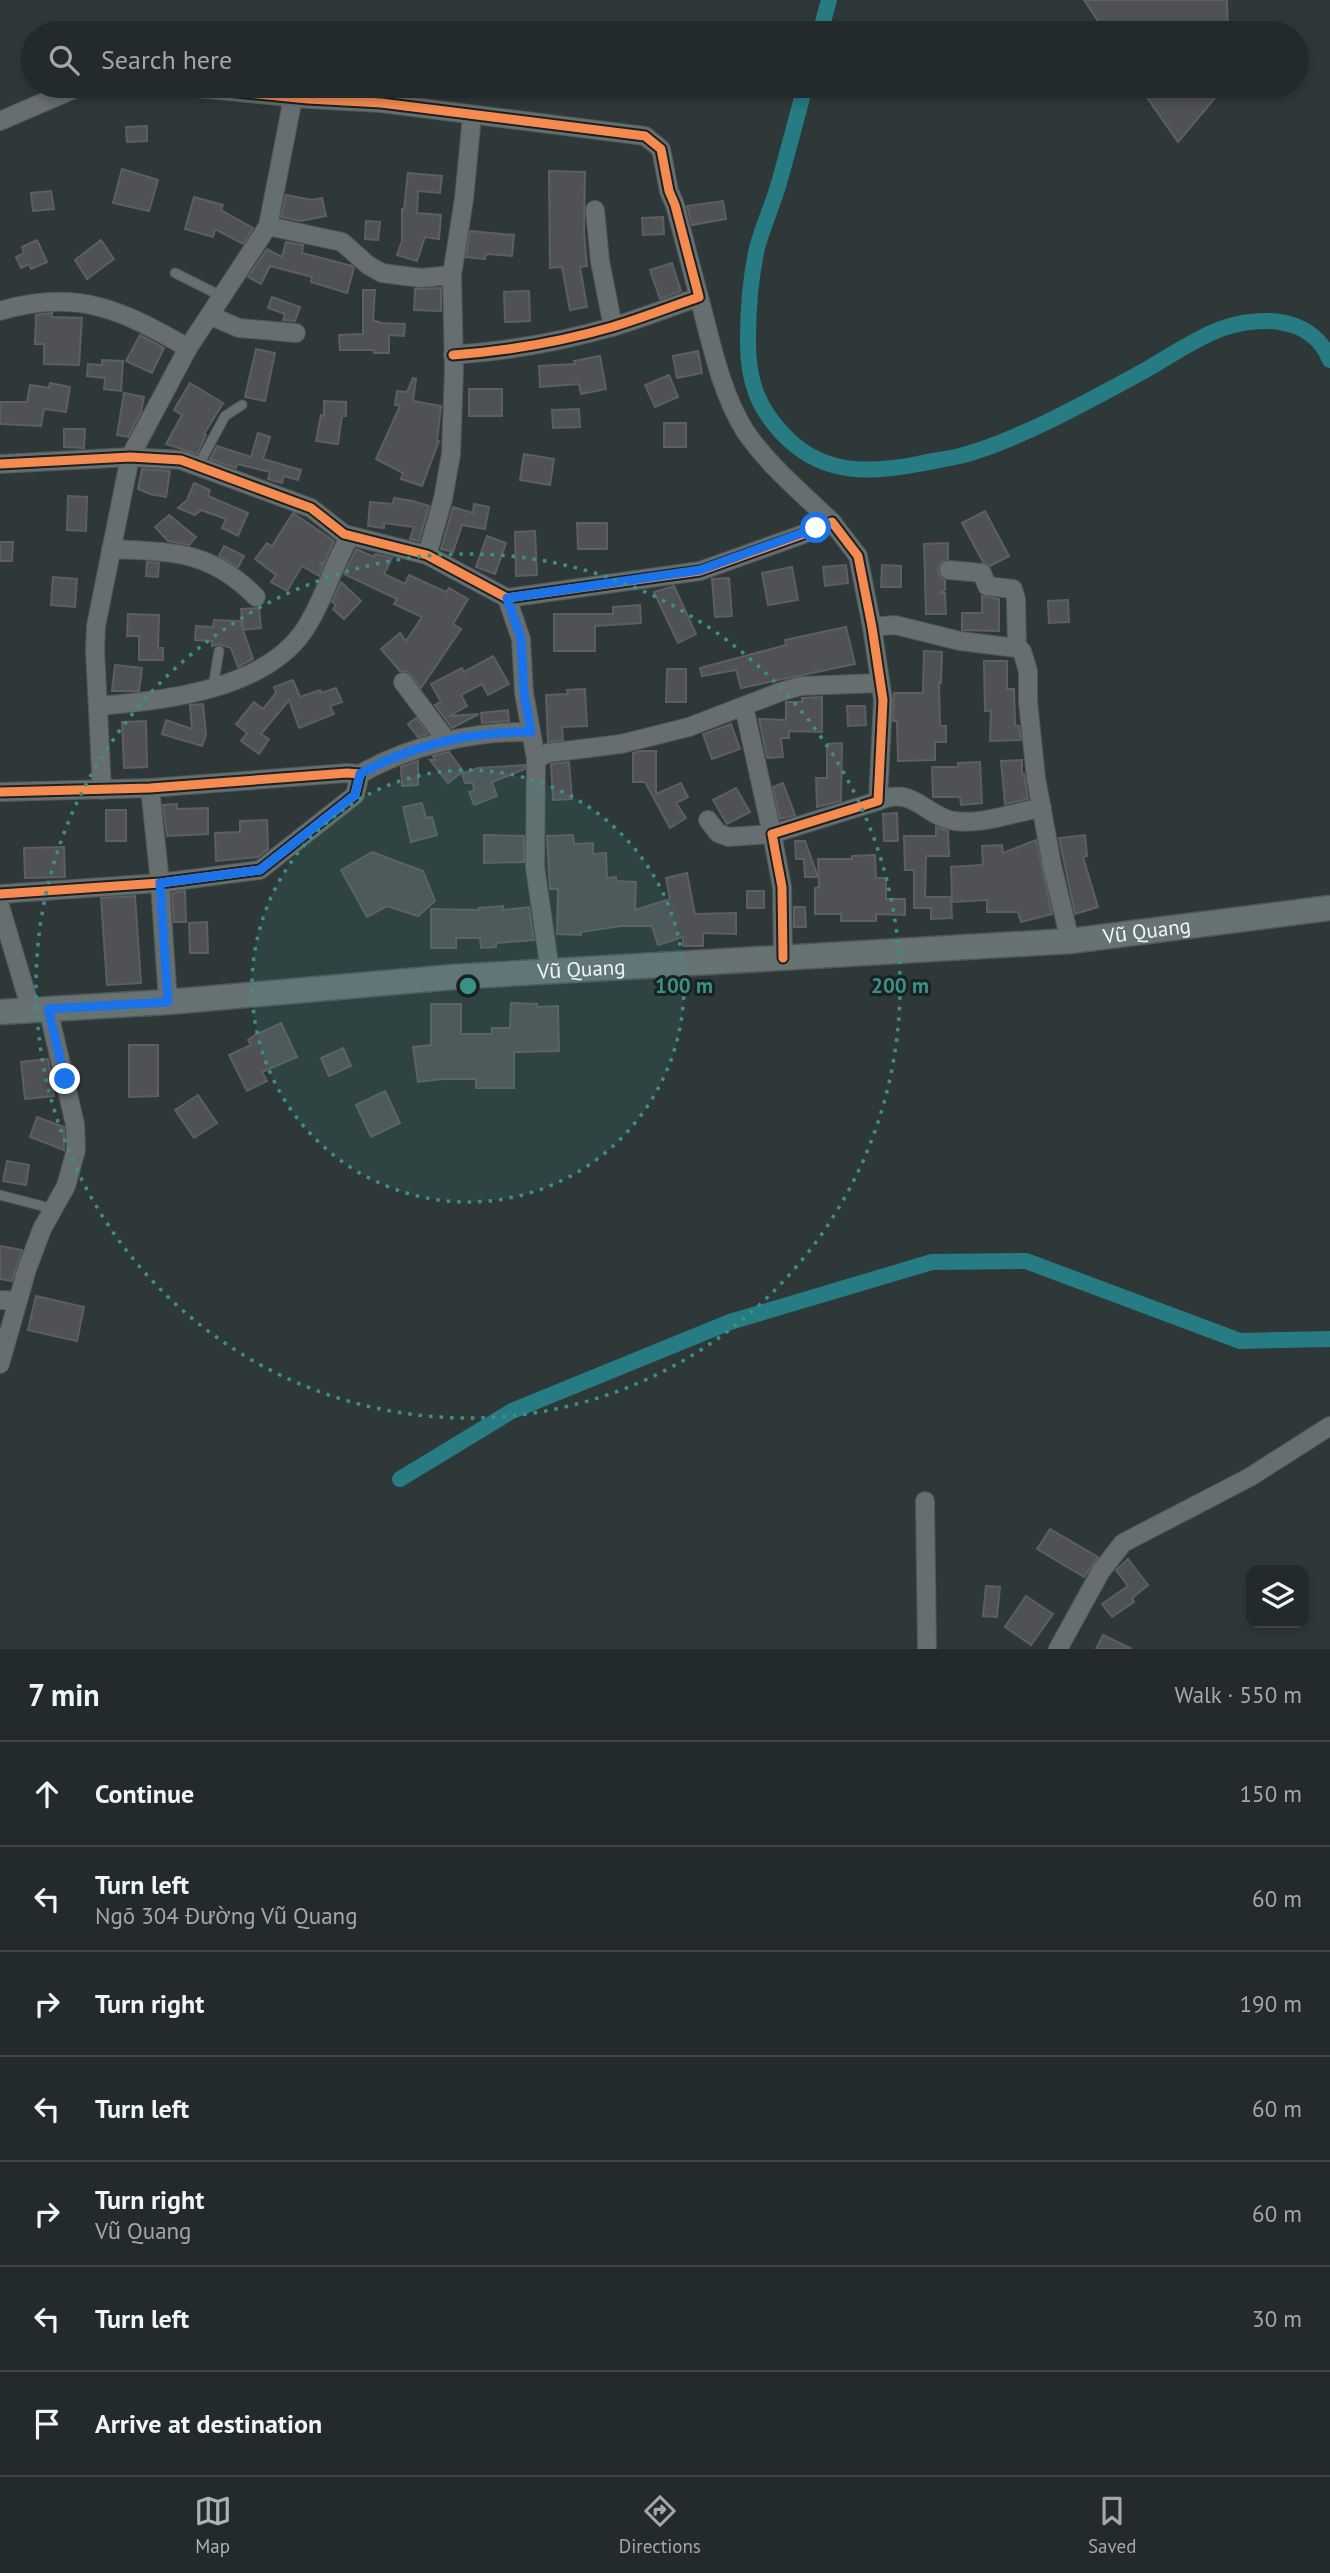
<!DOCTYPE html>
<meta charset="utf-8">
<style>
:root{--surface:#232a2b;--page:#2b3233;--text:#f1f3f6;--muted:#a3a7a9;--line:#404647;--accent:#aab4b4}
body{margin:0;font-family:"PT Sans",sans-serif;background:var(--page);color:var(--text)}
.controls{position:absolute;right:21px;bottom:21px;display:grid;overflow:hidden;border-radius:14px;box-shadow:0 4px 10px #0003}
.controls button{width:63px;height:63px;display:grid;place-items:center;padding:0;border:0;border-bottom:2px solid var(--line);background:var(--surface);color:var(--text);font:35px sans-serif}
.stop{position:absolute;width:21px;height:21px;margin:-16px;border:5px solid #1a73e8;border-radius:50%;background:#fff}
.stop.end{background:#1a73e8;border-color:#fff;box-shadow:0 2px 7px #0008}
.list{margin:0;padding:0;list-style:none}
h2{display:flex;justify-content:space-between;align-items:center;height:91px;margin:0;padding:0 28px;font-size:30px}
h2 small{font-size:23px;font-weight:400;color:var(--muted)}
.list li{display:grid;grid-template-columns:46px 1fr auto;gap:21px;align-items:center;box-sizing:border-box;height:105px;padding:0 28px;border-top:2px solid var(--line)}
.list b{display:block;font-size:26px;white-space:nowrap}
.list p{margin:0;font-size:23px;white-space:nowrap;color:var(--muted)}
.list em{font-size:23px;font-style:normal;color:var(--muted)}
.icon{flex:none;width:38px;height:38px;fill:none;stroke:currentColor;stroke-width:2;stroke-linecap:round;stroke-linejoin:round}
.map{position:relative;flex:none;width:1330px;height:1649px;overflow:hidden}
.search{position:absolute;background:var(--surface);box-shadow:0 4px 10px #0003;left:21px;right:21px;top:21px;height:77px;display:flex;align-items:center;gap:18px;box-sizing:border-box;padding:0 24px;border-radius:38px;color:var(--muted);font-size:26px}
.sheet{height:826px;background:var(--surface)}
nav{display:flex;justify-content:space-around;align-items:center;box-sizing:border-box;height:98px;border-top:2px solid var(--line);background:var(--surface);font-size:19px;color:var(--muted)}
nav a{display:grid;justify-items:center;gap:4px}
nav .on{color:var(--accent)}
.map>svg:first-child{display:block}
</style>
<div class="map">
<svg width="1330" height="1649" viewBox="0 0 1330 1649">
<rect width="100%" height="100%" fill="#2f3839"/>
<g fill="none" stroke-linecap="round" stroke-linejoin="round">
<g stroke="#277b83" stroke-width="16">
<polyline points="820,33 829,0"/>
<path d="M805,86c-8,32 -17,64 -26,97 -6,21 -16,43 -22,65 -6,28 -9,60 -9,89 -1,44 10,74 42,104 37,34 82,32 128,23 14,-3 28,-5 42,-8 57,-15 129,-55 182,-84 23,-13 45,-28 69,-39 39,-18 100,-21 119,27"/>
<polyline points="400,1479 512,1411 730,1322 932,1262 1026,1261 1240,1341 1330,1339"/>
</g>
</g>
<g fill="#505154" stroke="#5d5e61" stroke-width="2">
<polygon points="1084,0 1227,0 1228,33 1089,33 1098,21"/>
<polygon points="1139,86 1225,86 1178,142"/>
<polygon points="147,126 147,141 127,142 126,127"/>
<polygon points="122,169 158,180 149,211 113,203"/>
<polygon points="549,171 585,172 584,233 587,266 580,267 587,307 570,310 562,267 550,268"/>
<polygon points="408,173 442,176 440,193 418,191 417,213 441,215 439,239 425,237 417,261 397,255 402,241 402,209 404,209"/>
<polygon points="51,191 54,209 33,211 31,193"/>
<polygon points="286,195 312,200 322,198 326,216 301,221 281,217"/>
<polygon points="194,197 223,205 221,210 253,228 243,244 215,229 213,237 185,229"/>
<polygon points="723,201 726,219 692,225 687,206"/>
<polygon points="663,217 664,234 643,235 642,218"/>
<polygon points="366,221 380,222 378,240 365,239"/>
<polygon points="470,231 514,235 512,256 486,254 485,259 466,257"/>
<polygon points="37,240 47,262 31,269 29,264 21,268 16,257 24,253 22,247"/>
<polygon points="101,240 114,259 87,279 75,260"/>
<polygon points="286,242 303,245 302,253 352,266 354,268 347,293 311,282 312,277 270,266 261,284 248,277 267,249 282,257"/>
<polygon points="672,263 681,291 660,299 650,270"/>
<polygon points="441,288 441,311 414,310 415,289"/>
<polygon points="363,290 375,290 373,320 381,323 405,324 404,336 389,335 389,353 374,353 374,350 340,350 339,335 363,334"/>
<polygon points="529,291 530,321 505,322 504,292"/>
<polygon points="272,297 300,307 295,321 283,320 285,314 268,308"/>
<polygon points="52,313 52,317 82,318 79,365 44,364 44,344 35,344 36,315"/>
<polygon points="140,335 164,348 152,373 126,361"/>
<polygon points="256,349 275,353 265,401 245,397"/>
<polygon points="698,351 702,373 677,378 673,356"/>
<polygon points="600,356 606,389 581,394 579,384 540,387 539,366 575,364 574,361"/>
<polygon points="102,360 123,361 121,391 104,389 105,378 87,376 88,364 102,365"/>
<polygon points="669,375 678,397 655,407 645,385"/>
<polygon points="413,378 416,379 413,401 441,406 437,441 439,441 422,486 401,479 403,473 376,459 400,406 395,405 397,391 407,392"/>
<polygon points="50,383 70,387 66,412 44,409 41,426 0,424 0,402 27,402 30,385 49,388"/>
<polygon points="190,383 223,403 204,434 206,435 197,454 166,444 182,415 174,410"/>
<rect x="469" y="389" width="33" height="27"/>
<polygon points="124,393 144,397 141,412 128,437 117,435"/>
<polygon points="324,401 346,402 346,416 342,416 338,444 316,441 321,415 324,416"/>
<polygon points="579,409 580,427 553,428 552,410"/>
<rect x="664" y="423" width="22" height="24"/>
<polygon points="64,429 85,429 84,448 64,447"/>
<polygon points="258,433 270,437 263,459 301,470 298,480 284,476 282,483 268,479 270,472 237,464 236,468 210,459 217,446 251,457"/>
<polygon points="524,454 554,459 550,485 520,480"/>
<polygon points="142,469 170,471 166,497 150,494 138,489"/>
<polygon points="194,483 210,490 208,496 248,513 238,536 222,528 226,519 201,510 195,515 178,508 187,500"/>
<polygon points="68,496 87,497 86,531 67,530"/>
<polygon points="394,498 413,501 429,506 419,541 410,539 414,527 384,523 384,528 368,526 370,502 393,504"/>
<polygon points="474,504 489,507 485,529 462,525 453,552 441,549 453,507 473,513"/>
<polygon points="985,511 1009,556 990,566 983,562 962,523"/>
<polygon points="293,513 334,541 324,564 319,562 323,566 319,576 302,566 287,591 271,582 276,575 255,559 267,543 272,546"/>
<polygon points="169,515 196,537 189,545 168,541 155,527"/>
<polygon points="577,523 607,523 607,549 578,549"/>
<polygon points="535,531 537,575 516,576 515,532"/>
<polygon points="487,536 506,543 495,574 476,567"/>
<polygon points="0,542 13,542 12,561 0,561"/>
<polygon points="948,543 948,559 940,563 938,570 939,575 945,580 945,590 939,593 945,593 946,614 926,614 924,544"/>
<polygon points="224,546 244,556 238,567 219,556"/>
<polygon points="356,549 374,557 375,554 392,558 384,574 405,584 409,575 446,592 449,588 468,599 453,624 461,629 421,688 408,672 400,671 381,649 400,633 406,641 422,617 394,604 397,599 344,574"/>
<polygon points="147,562 159,563 158,577 146,576"/>
<polygon points="846,565 848,583 825,586 823,567"/>
<polygon points="882,565 901,566 901,587 881,587"/>
<polygon points="792,567 798,600 768,605 762,573"/>
<polygon points="53,577 77,579 75,607 51,605"/>
<polygon points="729,578 732,616 715,617 712,579"/>
<polygon points="341,582 361,601 344,619 333,609 336,605 332,602"/>
<polygon points="674,586 696,634 678,643 654,592"/>
<polygon points="982,596 999,599 999,631 962,630 962,613 982,613"/>
<polygon points="1068,600 1069,622 1049,623 1048,601"/>
<polygon points="640,605 641,623 595,626 595,651 554,651 554,614 613,614 613,607"/>
<polygon points="259,608 261,628 243,630 241,609"/>
<polygon points="128,614 159,615 158,648 163,648 163,660 139,660 139,636 127,636"/>
<polygon points="214,620 240,621 253,659 238,667 231,648 219,644 212,646 212,641 195,640 196,626 213,627"/>
<polygon points="846,627 855,664 741,688 736,670 702,676 700,668 786,645 785,640"/>
<polygon points="924,651 942,652 941,683 939,682 940,726 946,726 946,742 935,742 935,760 898,761 897,721 893,721 894,693 923,693"/>
<polygon points="493,656 509,684 488,695 482,684 461,695 467,706 449,716 479,714 452,728 435,705 441,702 431,684 462,668 464,672"/>
<polygon points="984,661 1007,661 1007,689 1014,689 1015,725 1019,726 1021,740 990,741 991,711 985,711"/>
<polygon points="115,665 142,668 139,691 112,691"/>
<polygon points="667,669 686,669 686,702 666,702"/>
<polygon points="293,680 300,697 320,690 321,693 336,688 342,702 330,706 334,714 299,728 289,700 261,734 269,739 259,754 241,741 247,733 236,724 254,702 263,709 276,693 274,687"/>
<polygon points="585,689 587,726 562,727 563,740 548,742 546,695 568,694 567,690"/>
<polygon points="822,697 822,732 789,731 789,738 781,738 783,757 767,758 759,719 786,720 786,702 802,702 802,698"/>
<polygon points="203,704 206,735 202,746 162,734 166,720 192,729 190,705"/>
<polygon points="847,706 865,706 866,725 848,726"/>
<polygon points="508,710 509,721 482,723 481,713"/>
<polygon points="416,718 428,734 418,737 408,724"/>
<polygon points="146,721 147,767 124,768 122,722"/>
<polygon points="731,724 740,749 712,759 703,734"/>
<polygon points="842,743 841,801 817,807 816,778 827,778 827,744"/>
<polygon points="640,751 656,751 656,794 681,783 688,797 676,803 686,818 670,828 645,782 633,782 633,753"/>
<polygon points="449,752 463,771 448,783 430,760 435,760 433,756"/>
<polygon points="1022,760 1022,774 1024,774 1028,799 1005,804 1001,761"/>
<polygon points="418,761 418,785 402,786 401,767"/>
<polygon points="569,762 572,799 553,800 551,764"/>
<polygon points="980,762 982,803 961,805 960,797 933,797 932,767 958,767 958,763"/>
<polygon points="525,765 525,769 492,782 497,796 474,805 469,792 474,791 473,783 465,783 462,774 478,768"/>
<polygon points="783,783 795,815 780,819 773,787"/>
<polygon points="736,788 750,812 727,824 713,800"/>
<polygon points="422,803 426,818 432,817 437,835 411,842 403,807"/>
<polygon points="177,804 177,809 208,808 208,834 167,836 163,805"/>
<rect x="106" y="810" width="20" height="31"/>
<polygon points="897,813 898,841 884,841 883,814"/>
<polygon points="267,820 268,849 258,857 216,861 215,833 240,832 240,821"/>
<polygon points="936,827 948,831 949,856 926,856 925,897 951,897 952,918 931,919 931,908 914,908 914,870 905,870 904,836 936,836"/>
<polygon points="484,835 524,836 524,862 484,863"/>
<polygon points="573,835 574,844 593,843 593,854 606,853 607,878 616,877 616,881 636,882 635,910 670,899 666,878 687,873 695,914 736,913 736,934 703,933 703,946 683,946 683,937 658,945 652,926 621,926 581,932 581,935 557,934 558,889 550,889 547,836"/>
<polygon points="1085,835 1087,856 1083,857 1098,907 1075,914 1059,838"/>
<polygon points="1036,840 1052,914 1021,922 1018,912 987,912 987,900 952,902 951,867 983,865 982,846 1002,845 1003,853"/>
<polygon points="795,841 805,841 818,877 805,877 804,859 796,859"/>
<polygon points="64,847 65,877 25,878 24,848"/>
<polygon points="372,852 423,871 435,901 418,916 387,906 367,917 341,870"/>
<polygon points="875,855 876,878 886,878 886,899 905,899 905,915 876,914 876,921 841,921 841,914 815,914 815,888 819,887 818,859 852,859 852,856"/>
<polygon points="185,891 186,922 174,922 172,893"/>
<rect x="747" y="891" width="17" height="17"/>
<polygon points="135,896 141,983 107,985 101,898"/>
<polygon points="503,906 503,910 529,907 534,940 496,943 496,947 481,948 480,938 456,938 456,948 431,948 431,909 479,910 479,908"/>
<polygon points="794,907 805,907 806,927 794,927"/>
<polygon points="207,922 208,953 190,953 189,923"/>
<polygon points="511,1003 537,1004 537,1007 558,1006 559,1051 514,1052 514,1088 476,1088 476,1079 442,1079 418,1082 413,1047 431,1045 431,1004 461,1004 461,1034 492,1034 492,1028 510,1028"/>
<polygon points="281,1023 297,1057 262,1072 267,1081 247,1091 229,1055 251,1045 248,1040 255,1035"/>
<polygon points="129,1045 158,1045 158,1096 129,1097"/>
<polygon points="343,1048 351,1066 329,1076 321,1058"/>
<polygon points="48,1059 54,1096 25,1099 21,1062"/>
<polygon points="385,1091 400,1123 371,1137 356,1105"/>
<polygon points="198,1095 217,1123 194,1138 175,1110"/>
<polygon points="37,1117 64,1127 64,1150 30,1137"/>
<polygon points="7,1161 29,1165 26,1185 3,1181"/>
<polygon points="0,1246 22,1250 12,1281 0,1279"/>
<polygon points="36,1296 84,1307 77,1341 28,1330"/>
<polygon points="1050,1529 1098,1557 1084,1577 1037,1549"/>
<polygon points="1128,1559 1148,1585 1132,1598 1134,1602 1112,1617 1102,1604 1128,1586 1116,1570"/>
<polygon points="986,1586 1000,1587 997,1617 983,1616"/>
<polygon points="1026,1596 1053,1614 1031,1645 1005,1627"/>
<polygon points="1103,1635 1132,1649 1096,1649"/>
</g>
<g fill="none" stroke-linecap="round" stroke-linejoin="round">
<g stroke="#4f5757" stroke-width="11">
<g id="lane">
<polyline points="175,273 221,296"/>
<polyline points="198,466 225,416 242,405"/>
<polyline points="213,687 219,651"/>
<polyline points="0,1195 54,1209"/>
</g>
</g>
<g stroke="#4f5757" stroke-width="20">
<g id="street">
<path d="M176,86l132,13 73,4 264,33 16,13 8,42 6,14 24,92c-29,10 -57,21 -87,30 -52,15 -105,24 -159,28"/>
<polyline points="0,121 81,86"/>
<polyline points="595,210 600,261 613,327"/>
<polyline points="268,226 342,242 368,265 382,273 421,278 452,275"/>
<path d="M699,297c12,44 21,94 46,134 23,34 57,62 87,91"/>
<path d="M0,311c77,-23 122,-1 188,37"/>
<polyline points="211,316 239,328 296,333"/>
<polyline points="0,464 130,457 181,460 311,508 344,534 427,555 507,598 700,571 801,535 832,522 858,556 872,627 883,700 878,801 772,834 782,887 783,958"/>
<path d="M111,549c61,3 99,1 145,48"/>
<polyline points="427,555 443,499 451,454 454,370 452,275 464,199 472,116"/>
<polyline points="949,570 982,573 987,586 1013,589 1016,599 1017,648"/>
<polyline points="507,598 521,639 524,693 536,759 535,867 550,971"/>
<polyline points="872,627 895,625 960,641 1017,648 1022,651 1028,671 1028,702 1036,778 1052,865 1070,941"/>
<polyline points="403,682 447,741"/>
<path d="M98,706c65,-5 164,-16 205,-74 20,-29 29,-65 47,-96"/>
<polyline points="536,759 548,753 621,744 689,727 780,692 801,686 880,683"/>
<path d="M360,774c51,-29 113,-43 171,-42"/>
<polyline points="150,788 160,883 168,1002"/>
<polyline points="102,790 95,650 96,626 130,457 188,348 268,226 293,98"/>
<polyline points="0,792 150,788 347,773 360,774 355,795 260,870 160,883 0,894"/>
<path d="M878,801c35,-16 47,15 76,20 30,4 59,-9 88,-13"/>
<polyline points="708,820 718,833 729,837 772,834 744,707"/>
<polyline points="0,906 31,1010"/>
<polyline points="0,1300 18,1301"/>
<polyline points="0,1364 27,1269 42,1229 66,1186 76,1150 75,1124 48,1009"/>
<polyline points="925,1501 927,1649"/>
<polyline points="1058,1649 1101,1571 1123,1543 1250,1477 1330,1426"/>
</g>
</g>
<g stroke="#4f5757" stroke-width="27">
<g id="secondary">
<path id="s1" d="M0,1012l168,-10 285,-25 617,-36 260,-33"/>
</g>
</g>
<use href="#lane" stroke="#676e6f" stroke-width="9"/>
<use href="#street" stroke="#676e6f" stroke-width="18"/>
<use href="#secondary" stroke="#677273" stroke-width="24"/>
<g stroke="#192121" stroke-width="13">
<g id="cycleway">
<path d="M176,86l132,13 73,4 264,33 16,13 8,42 6,14 24,92c-29,10 -57,21 -87,30 -52,15 -105,24 -159,28"/>
<polyline points="0,464 130,457 181,460 311,508 344,534 427,555 507,598 700,571 801,535 832,522 858,556 872,627 883,700 878,801 772,834 782,887 783,958"/>
<polyline points="0,792 150,788 347,773 360,774 355,795 260,870 160,883 0,894"/>
</g>
</g>
<use href="#cycleway" stroke="#f68b52" stroke-width="9"/>
</g>
<g fill="none" stroke-linecap="round" stroke-linejoin="round">
<path stroke="#1a73e8" stroke-width="9" d="M65,1079l-17,-70 120,-7 -8,-119 100,-13 95,-75 5,-21c51,-29 113,-43 171,-42l-7,-39 -3,-54 -14,-41 193,-28 116,-42"/>
</g>
<circle cx="468" cy="986" r="216" fill="#3b9089" fill-opacity=".12"/>
<g fill="none" stroke="#3b9089" stroke-width="3.5" stroke-dasharray="3.5 7">
<circle cx="468" cy="986" r="216"/>
<circle cx="468" cy="986" r="432"/>
</g>
<g text-anchor="middle" stroke-width="6" stroke-linejoin="round" paint-order="stroke">
<g font-size="21" fill="#edf7f7" stroke="#192121">
<text dy="7" stroke="none"><textPath href="#s1" startOffset="1150">Vũ Quang</textPath></text>
<text dy="7" stroke="none"><textPath href="#s1" startOffset="583">Vũ Quang</textPath></text>
</g>
</g>
<circle cx="468" cy="986" r="10" fill="#3b9089" stroke="#192121" stroke-width="3.5"/>
<g font-size="21" text-anchor="middle" font-weight="bold" fill="#3b9089" stroke="#192121" stroke-width="6" stroke-linejoin="round" paint-order="stroke">
<text x="684" y="993">100 m</text>
<text x="900" y="993">200 m</text>
</g>
</svg>
<div class="controls">
<button><svg class="icon" aria-label="layers" viewBox="0 0 24 24"><path d="M12 4l9 5-9 5-9-5zM3 14l9 5 9-5"/></svg></button>
</div>
<div class="stop" style="left:816px;top:528px"></div>
<div class="stop end" style="left:65px;top:1079px"></div>
<div class="search"><svg class="icon" aria-label="search" viewBox="0 0 24 24"><circle cx="10" cy="10" r="6"/><path d="M15 15l6 6"/></svg>Search here</div>
</div>
<section class="sheet">
<h2>7 min<small>Walk · 550 m</small></h2>
<ul class="list">
<li><svg class="icon" aria-label="ahead" viewBox="0 0 24 24"><path d="M12 20V5M6 11l6-6 6 6"/></svg><div><b>Continue</b></div><em>150 m</em></li>
<li><svg class="icon" aria-label="left" viewBox="0 0 24 24"><path d="M17 20v-9H6M10 6l-5 5 5 5"/></svg><div><b>Turn left</b><p>Ngõ 304 Đường Vũ Quang</p></div><em>60 m</em></li>
<li><svg class="icon" aria-label="right" viewBox="0 0 24 24"><path d="M7 20v-9h11M14 6l5 5-5 5"/></svg><div><b>Turn right</b></div><em>190 m</em></li>
<li><svg class="icon" aria-label="left" viewBox="0 0 24 24"><path d="M17 20v-9H6M10 6l-5 5 5 5"/></svg><div><b>Turn left</b></div><em>60 m</em></li>
<li><svg class="icon" aria-label="right" viewBox="0 0 24 24"><path d="M7 20v-9h11M14 6l5 5-5 5"/></svg><div><b>Turn right</b><p>Vũ Quang</p></div><em>60 m</em></li>
<li><svg class="icon" aria-label="left" viewBox="0 0 24 24"><path d="M17 20v-9H6M10 6l-5 5 5 5"/></svg><div><b>Turn left</b></div><em>30 m</em></li>
<li><svg class="icon" aria-label="arrive" viewBox="0 0 24 24"><path d="M6 21V4h12l-3 4 3 4H6"/></svg><div><b>Arrive at destination</b></div></li>
</ul>
</section>
<nav>
<a class="on"><svg class="icon" aria-label="map" viewBox="0 0 24 24"><path d="M3 6l6-2 6 2 6-2v14l-6 2-6-2-6 2zM9 4v14M15 6v14"/></svg>Map</a>
<a><svg class="icon" aria-label="directions" viewBox="0 0 24 24"><path d="M12 3l9 9-9 9-9-9zM9 14v-3h6M13 9l2 2-2 2"/></svg>Directions</a>
<a><svg class="icon" aria-label="saved" viewBox="0 0 24 24"><path d="M7 4h10v16l-5-4-5 4z"/></svg>Saved</a>
</nav>
